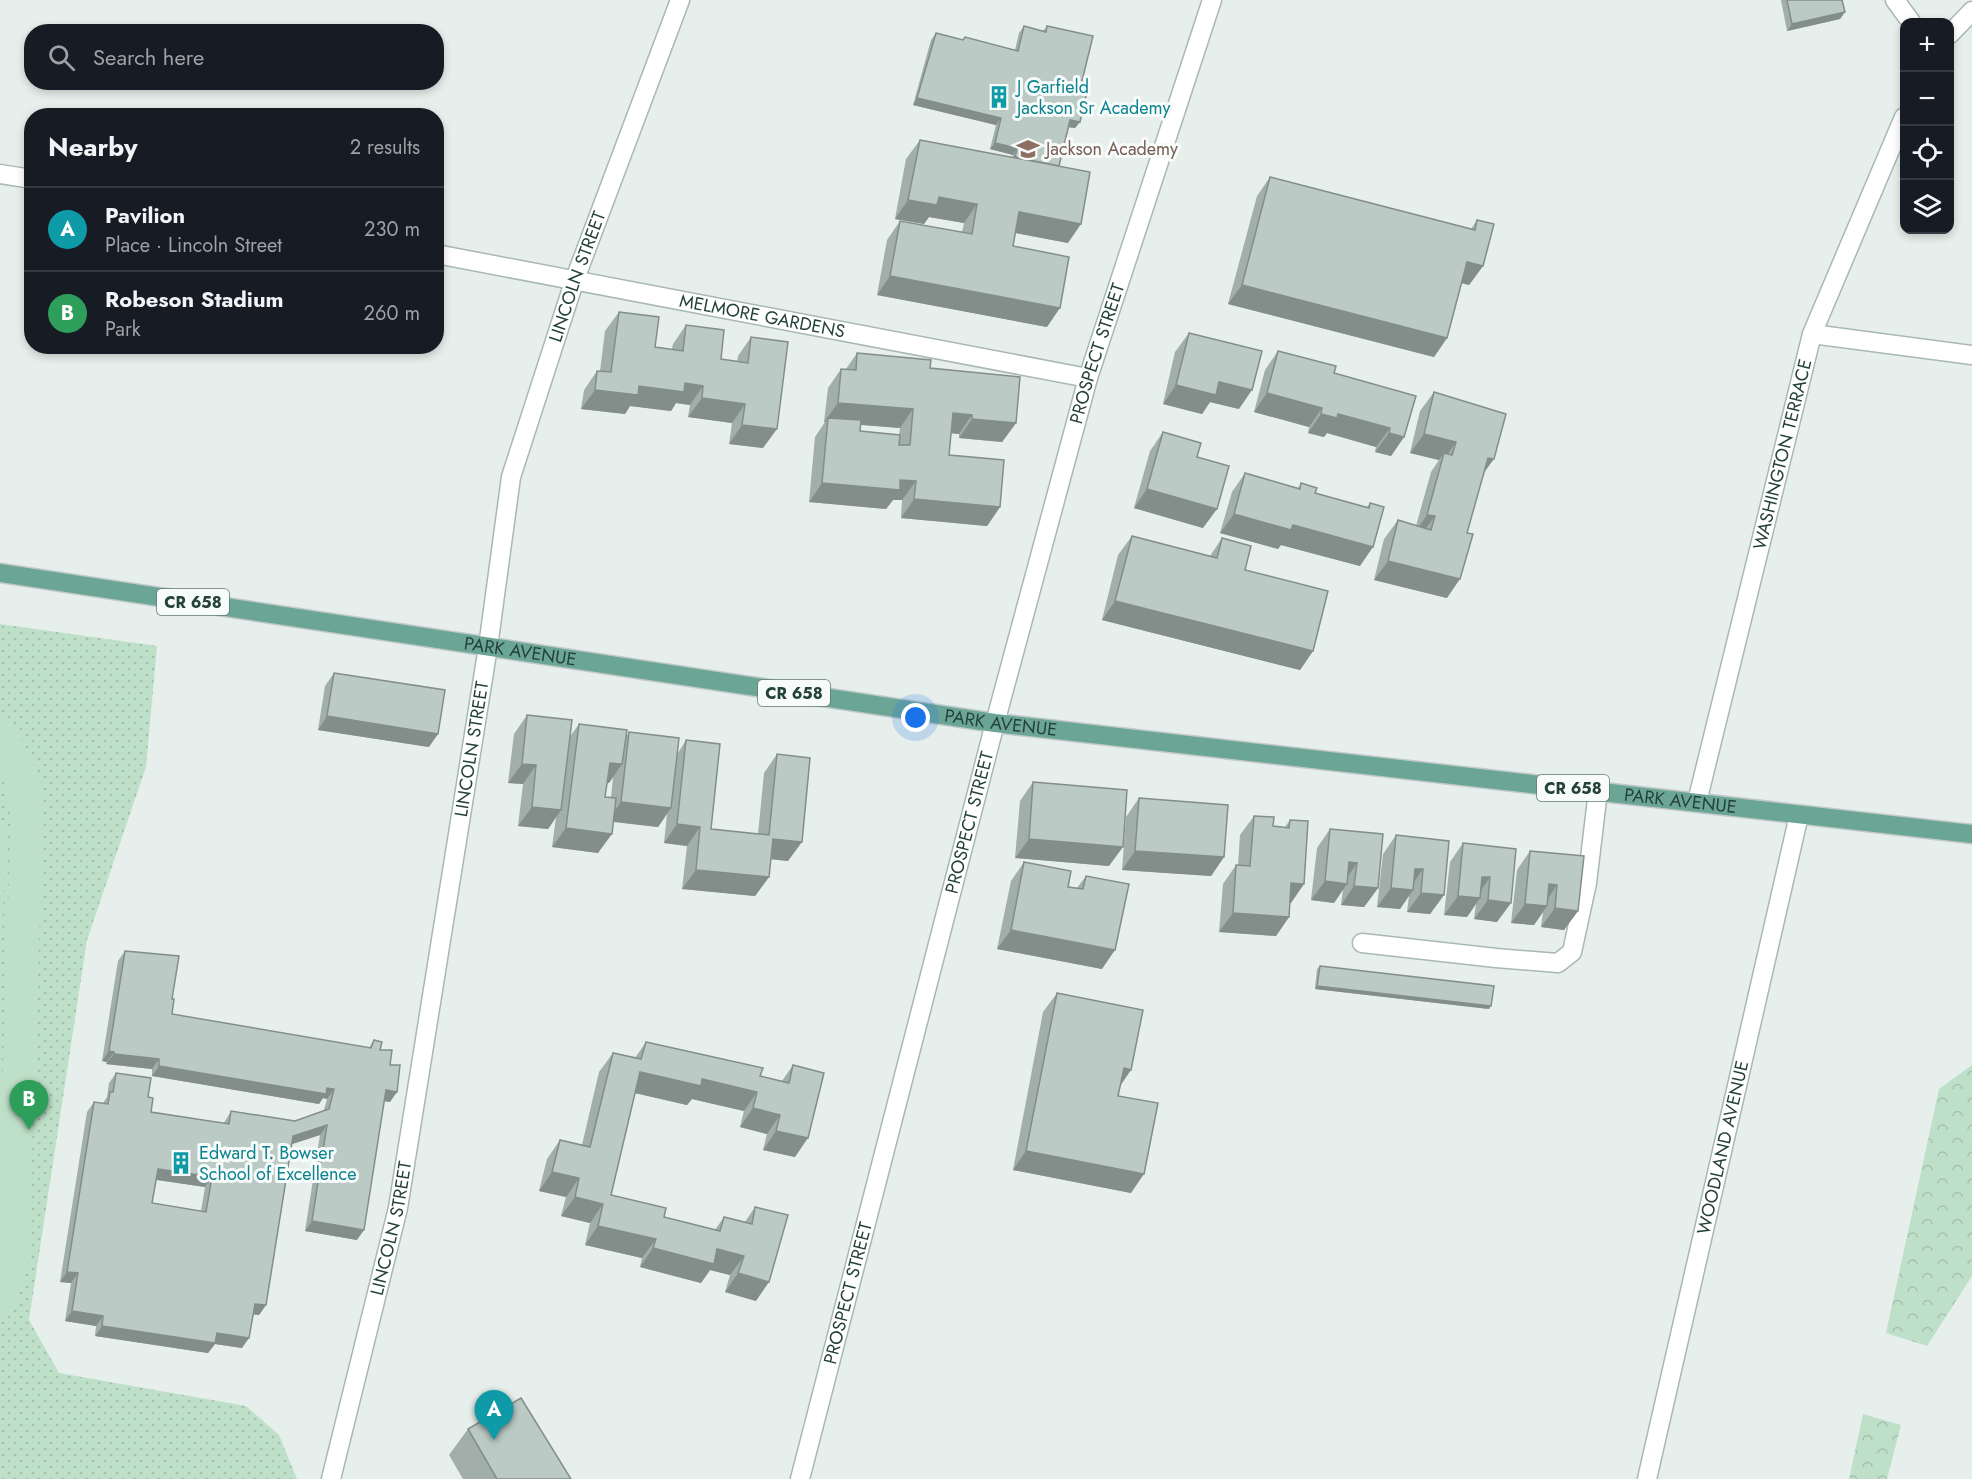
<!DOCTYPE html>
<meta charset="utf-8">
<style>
:root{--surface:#171b24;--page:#242831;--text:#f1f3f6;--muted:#9ea1a6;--line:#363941;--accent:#f4845f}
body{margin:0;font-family:Jost,sans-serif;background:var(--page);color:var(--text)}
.controls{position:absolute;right:18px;top:18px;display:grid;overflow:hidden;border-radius:12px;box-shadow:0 3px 9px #0003}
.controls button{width:54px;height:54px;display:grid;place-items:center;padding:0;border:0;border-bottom:2px solid var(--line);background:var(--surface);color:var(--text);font:30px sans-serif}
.you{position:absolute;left:916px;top:718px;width:21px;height:21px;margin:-15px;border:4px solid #fff;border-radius:50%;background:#1a73e8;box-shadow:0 0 0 9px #1a73e833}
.badge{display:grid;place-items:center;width:39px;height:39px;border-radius:50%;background:var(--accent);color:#fff;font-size:20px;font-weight:700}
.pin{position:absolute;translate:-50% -50px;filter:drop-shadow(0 2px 3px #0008)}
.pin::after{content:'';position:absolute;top:32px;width:21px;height:18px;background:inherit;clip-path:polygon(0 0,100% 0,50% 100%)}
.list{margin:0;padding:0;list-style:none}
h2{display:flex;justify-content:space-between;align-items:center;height:78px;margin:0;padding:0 24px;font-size:26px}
h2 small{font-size:20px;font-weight:400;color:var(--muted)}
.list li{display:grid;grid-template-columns:39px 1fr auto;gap:18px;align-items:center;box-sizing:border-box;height:84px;padding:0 24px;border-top:2px solid var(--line)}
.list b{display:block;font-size:22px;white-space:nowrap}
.list p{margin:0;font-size:20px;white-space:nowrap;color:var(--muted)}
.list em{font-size:20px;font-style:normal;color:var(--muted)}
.icon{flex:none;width:33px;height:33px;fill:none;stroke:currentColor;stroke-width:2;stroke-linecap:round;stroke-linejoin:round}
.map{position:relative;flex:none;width:1972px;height:1479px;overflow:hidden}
.search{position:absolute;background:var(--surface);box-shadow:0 3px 9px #0003;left:24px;top:24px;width:420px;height:66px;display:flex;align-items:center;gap:15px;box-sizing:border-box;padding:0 21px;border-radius:24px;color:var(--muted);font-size:22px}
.panel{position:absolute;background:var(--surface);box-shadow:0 3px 9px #0003;left:24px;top:108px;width:420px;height:246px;border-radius:24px}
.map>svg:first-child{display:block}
</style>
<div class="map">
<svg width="1972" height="1479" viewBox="0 0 1972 1479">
<defs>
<pattern id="grass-dots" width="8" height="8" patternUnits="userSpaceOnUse" patternTransform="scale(1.5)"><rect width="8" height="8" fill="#bfe0c8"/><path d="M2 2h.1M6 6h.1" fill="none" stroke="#a4c1ad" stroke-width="1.8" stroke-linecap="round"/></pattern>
<pattern id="forest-crowns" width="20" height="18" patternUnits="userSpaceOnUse" patternTransform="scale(1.5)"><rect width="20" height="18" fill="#bfe0c8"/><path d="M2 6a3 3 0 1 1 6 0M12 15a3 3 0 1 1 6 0" fill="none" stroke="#a4c1ad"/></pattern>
</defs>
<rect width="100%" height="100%" fill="#e6efeb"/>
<polygon fill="url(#grass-dots)" points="0,624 157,646 146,767 87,940 29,1320 59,1373 246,1406 279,1435 297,1479 0,1479"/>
<g fill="url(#forest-crowns)">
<polygon points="1972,1065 1972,1276 1927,1346 1886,1333 1939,1089"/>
<polygon points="1863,1414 1901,1425 1887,1479 1849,1479"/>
</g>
<g fill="#bfe0c8">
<path d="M0,717c27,21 34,48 44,78l-16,469c-6,21 -13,43 -28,60v-173l11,-332 -6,-37 -5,-8z"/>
<polygon points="0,822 6,822 0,995"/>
</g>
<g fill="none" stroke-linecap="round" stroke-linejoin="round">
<g stroke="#a8b8b2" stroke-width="21">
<g id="minor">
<polyline points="1895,0 1911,22"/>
<polyline points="1950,34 1972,11"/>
<polyline points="0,174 32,179"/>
<path id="s1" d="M436,254l652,124"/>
<polyline points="1812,334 1972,355"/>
<path id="s2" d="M1697,802l115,-468 92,-217"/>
<polyline points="1362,943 1496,958 1558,963 1572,952 1587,883 1598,791"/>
<path id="s3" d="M331,1479l67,-271 90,-561 23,-170 64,-198 105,-279"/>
<path id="s4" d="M1647,1479l152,-664"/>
</g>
</g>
<g stroke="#a8b8b2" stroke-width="21">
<g id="tertiary">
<path id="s5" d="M800,1479l195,-756 93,-345 124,-378"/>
</g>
</g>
<g stroke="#c2cac8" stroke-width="21">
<g id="primary">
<path id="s6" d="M0,573l995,150 977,111"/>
</g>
</g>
<use href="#minor" stroke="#fff" stroke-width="18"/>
<use href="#tertiary" stroke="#fff" stroke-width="18"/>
<use href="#primary" stroke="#6aa596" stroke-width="18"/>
</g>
<g fill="#a1aea9" fill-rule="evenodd">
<polygon points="1781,0 1842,0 1845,12 1840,19 1787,31"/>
<polygon points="1024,26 1043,31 1047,26 1082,81 1080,122 1075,128 1069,127 1059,166 1068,243 1015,233 1013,246 1047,327 877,295 887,240 900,221 962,232 964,223 929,217 924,224 895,219 906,159 920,140 1012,157 1013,155 990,149 996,125 913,105 931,40 936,33 963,40 1015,50 1019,33"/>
<polygon points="1270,177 1471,229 1477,220 1483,266 1469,285 1461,283 1447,338 1434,357 1228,304 1257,196"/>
<polygon points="619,312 655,347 672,349 673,344 686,325 721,359 737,362 738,356 751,337 763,448 729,444 732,423 688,417 690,405 676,403 671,411 630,406 625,414 581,409 584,390 597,371 600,371 605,331"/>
<polygon points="1189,333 1239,409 1210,402 1202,414 1163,404 1175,352"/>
<polygon points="1278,351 1334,373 1404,437 1391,456 1375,452 1376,447 1327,433 1324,437 1308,433 1309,427 1254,412 1265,370"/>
<path d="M857,353l73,15 86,55 -14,19 -43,-4v-4l-8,-1 -2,22 51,52 -13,19 -86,-8 1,-18h-9l-7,9 -77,-7 6,-65 10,-15h-1l4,-34 13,-19h5zM861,425l39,3 -1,7 -39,-4z"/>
<polygon points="1434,392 1484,473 1447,598 1374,580 1384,539 1398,520 1416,526 1431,472 1439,460 1410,453 1420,411"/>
<polygon points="1163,432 1197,457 1203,528 1134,508 1150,451"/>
<polygon points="1245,473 1298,488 1301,483 1315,493 1367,507 1370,503 1360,566 1281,545 1278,549 1220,533 1232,492"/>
<polygon points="1132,536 1210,556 1222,538 1245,570 1313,651 1300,670 1102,620 1118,555"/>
<polygon points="334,673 429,747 318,730 325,686"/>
<path d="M527,715l42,23 10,-14 47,13 3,-5 49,21 8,-13 25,89 47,5 6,-61 13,-19 11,107 -17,-2 -2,18 -14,19 -73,-7 5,-43 -23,-3 3,-29 -9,13 -45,-5 -15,31 -46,-6 4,-30 -8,12 -30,-3 5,-42 -15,-1 6,-49zM613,777l-2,21 -6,-1 2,-14h2z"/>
<polygon points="1033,782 1109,866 1015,858 1020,801"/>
<polygon points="1139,798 1224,857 1211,876 1122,870 1126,817"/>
<polygon points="1254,816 1273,826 1285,827 1290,820 1304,884 1290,903 1289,917 1276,936 1219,932 1223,884 1236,865 1238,865 1240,835"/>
<polygon points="1330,829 1378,888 1364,907 1341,905 1343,889 1334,903 1311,900 1317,848"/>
<polygon points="1396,835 1444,895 1430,914 1407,912 1409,896 1400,909 1377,907 1383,854"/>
<polygon points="1463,843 1516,849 1497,922 1474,919 1476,904 1467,917 1444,915 1450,862"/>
<polygon points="1530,851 1578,911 1564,930 1541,927 1543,912 1534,925 1511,923 1517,870"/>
<polygon points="1024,862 1068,887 1077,888 1086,876 1102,969 997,949 1011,881"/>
<path d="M125,951l47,48v15l197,34 5,-8 16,25v37l-6,-1 -27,139 -52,-9 15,-96 -28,9 -26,161 -7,10 -6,-1 -11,34 -27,-4 -7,9 -113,-17 1,-10 -31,-5 6,-38 -11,-1 27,-170 7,-10 9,1 4,-6 2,-14 7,-10 32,24 3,15 73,11 7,-12 64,10 29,-11 3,-11 -4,-1 -4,6 -167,-28v-7l-46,-5 1,-2 -5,-1 16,-100zM156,1180l49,7 -4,24 -49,-8z"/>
<polygon points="1320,966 1489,1009 1315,989 1317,969"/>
<polygon points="1057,993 1120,1085 1118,1096 1131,1193 1013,1170 1043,1012"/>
<polygon points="646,1042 760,1076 782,1081 793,1065 795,1157 763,1150 767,1134 740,1127 744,1111 692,1099 687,1105 635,1093 611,1195 664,1217 715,1230 724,1217 745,1222 755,1207 756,1301 725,1292 730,1275 710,1270 701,1283 640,1267 642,1258 585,1245 590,1223 561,1216 566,1197 539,1191 547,1159 560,1140 582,1145 599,1072 613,1053 635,1058"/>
<polygon points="468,1429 571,1479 463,1479 449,1455"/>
</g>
<g fill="#838d89">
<polygon points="1845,12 1840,19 1787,31 1792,24"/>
<polygon points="917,98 1001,118 996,125 913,105"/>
<polygon points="1070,120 1080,122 1075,128 1066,127"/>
<polygon points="995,143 1017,148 1013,155 990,149"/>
<polygon points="939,197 977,204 964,223 929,217 924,224 895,219 908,200"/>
<polygon points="1019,212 1081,224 1068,243 1006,231"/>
<polygon points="1467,262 1483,266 1469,285 1453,281"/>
<polygon points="890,276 1060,308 1047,327 877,295"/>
<polygon points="1242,285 1447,338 1434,357 1228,304"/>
<polygon points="1219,382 1252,390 1239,409 1210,402 1202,414 1163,404 1176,385"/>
<polygon points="685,383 703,386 690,405 676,403 671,411 630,406 625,414 581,409 595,390"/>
<polygon points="1267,393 1322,408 1309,427 1254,412"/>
<polygon points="702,398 745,404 732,423 688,417"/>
<polygon points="838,403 913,409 900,428 828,422 828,418 825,422 824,422"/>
<polygon points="953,413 972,415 959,434 940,432"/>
<polygon points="1321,414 1338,414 1390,428 1376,447 1327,433 1324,437 1308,433"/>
<polygon points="972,419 1016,423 1002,442 959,438"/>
<polygon points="742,425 777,429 763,448 729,444"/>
<polygon points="1389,433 1404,437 1391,456 1375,452"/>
<polygon points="1424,434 1456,442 1443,461 1444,453 1439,460 1410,453"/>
<polygon points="1488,458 1494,459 1480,478"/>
<polygon points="900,480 916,481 902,500 893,500 886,509 809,502 822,483"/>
<polygon points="1147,489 1217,509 1203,528 1134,508"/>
<polygon points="914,499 1000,507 987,526 901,518"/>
<polygon points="1234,514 1293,525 1373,547 1360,566 1281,545 1278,549 1220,533"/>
<polygon points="1427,515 1435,516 1421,535 1414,534"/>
<polygon points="1388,561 1460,579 1447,598 1374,580"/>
<polygon points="1115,601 1313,651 1300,670 1102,620"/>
<polygon points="327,716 438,734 429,747 318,730"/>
<polygon points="610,763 622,764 609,783 596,782"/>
<polygon points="522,764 536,765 523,784 508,783"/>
<polygon points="621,802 671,808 658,827 608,821"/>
<polygon points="532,807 561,810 548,829 518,826"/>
<polygon points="677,824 700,827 687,846 664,843"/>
<polygon points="566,828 612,834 598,853 552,847"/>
<polygon points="773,839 802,842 788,861 760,858"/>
<polygon points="1029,839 1123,847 1109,866 1015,858"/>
<polygon points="1135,851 1224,857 1211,876 1122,870"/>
<polygon points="1349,862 1357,863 1344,882"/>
<polygon points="1415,869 1423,869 1410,888"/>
<polygon points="696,870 769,877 755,896 682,889"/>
<polygon points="1482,877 1490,877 1477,896"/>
<polygon points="1325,881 1347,884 1334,903 1311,900"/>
<polygon points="1291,883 1304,884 1291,903 1278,902"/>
<polygon points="1549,884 1557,885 1544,904"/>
<polygon points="1354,886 1378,888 1364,907 1341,905"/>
<polygon points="1391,888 1413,890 1400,909 1377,907"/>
<polygon points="1421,893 1444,895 1430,914 1407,912"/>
<polygon points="1458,896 1480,898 1467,917 1444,915"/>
<polygon points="1488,900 1511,903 1497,922 1474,919"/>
<polygon points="1525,904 1547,906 1534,925 1511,923"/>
<polygon points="1555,908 1578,911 1564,930 1541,927"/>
<polygon points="1233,913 1289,917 1276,936 1219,932"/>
<polygon points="1011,930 1115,950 1102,969 997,949"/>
<polygon points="1317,986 1491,1006 1489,1009 1315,989"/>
<polygon points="109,1051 114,1052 107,1062 102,1061"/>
<polygon points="114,1054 159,1059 152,1069 106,1064"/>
<polygon points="159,1066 327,1088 334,1089 327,1099 323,1098 319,1104 152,1076"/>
<polygon points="1124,1068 1131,1070 1118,1089"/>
<polygon points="640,1072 702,1079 757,1092 744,1111 692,1099 687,1105 626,1091"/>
<polygon points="386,1090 397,1092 390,1102 379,1100"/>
<polygon points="753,1108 780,1115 767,1134 740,1127"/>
<polygon points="327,1125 320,1135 286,1146 293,1136"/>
<polygon points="776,1131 808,1138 795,1157 763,1150"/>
<polygon points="1026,1151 1144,1174 1131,1193 1013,1170"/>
<polygon points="158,1169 212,1177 205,1187 151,1179"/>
<polygon points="552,1172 579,1178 566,1197 539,1191"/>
<polygon points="575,1197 603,1204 590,1223 561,1216"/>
<polygon points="312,1221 364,1230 357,1240 305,1231"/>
<polygon points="598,1226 656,1239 642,1258 585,1245"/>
<polygon points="653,1248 717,1249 744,1256 730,1275 710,1270 701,1283 640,1267"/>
<polygon points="67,1272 78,1273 71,1283 60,1282"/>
<polygon points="738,1273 769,1282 756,1301 725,1292"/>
<polygon points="255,1304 266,1305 259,1315 248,1314"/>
<polygon points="72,1311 103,1316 96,1326 65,1321"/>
<polygon points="102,1326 217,1333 249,1338 242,1348 215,1344 208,1353 95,1336"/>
</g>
<g fill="#bbcac4" stroke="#838d89" stroke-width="1.5" fill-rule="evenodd">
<polygon points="1787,0 1842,0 1845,12 1792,24"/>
<polygon points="1024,26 1046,32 1047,26 1093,36 1082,81 1089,83 1080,122 1070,120 1059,166 1015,157 1017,148 995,143 1001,118 917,98 936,33 963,40 965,37 1018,51"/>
<polygon points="920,140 1090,172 1081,224 1019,212 1013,246 1069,257 1060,308 890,276 900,221 972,234 977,204 939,197 937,205 908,200"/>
<polygon points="1270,177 1475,230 1477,220 1494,224 1483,266 1467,262 1447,338 1242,285"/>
<polygon points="619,312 659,317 655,347 683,351 686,325 724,330 721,359 748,363 751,337 788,342 777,429 742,425 745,404 702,398 703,386 685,383 684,392 639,386 638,395 595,390 597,371 611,372"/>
<polygon points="1189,333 1262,351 1252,390 1219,382 1216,395 1176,385"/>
<polygon points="1278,351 1336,366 1334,373 1416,396 1404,437 1389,433 1390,428 1338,414 1337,418 1321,414 1322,408 1267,393"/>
<polygon points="857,353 931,360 930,368 1020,377 1016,423 972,419 972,415 953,413 949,455 1004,460 1000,507 914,499 916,481 900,480 900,490 822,483 828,418 861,420 860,431 900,435 899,445 910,445 913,409 838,403 841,369 856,370"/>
<polygon points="1434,392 1506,414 1494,459 1488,458 1467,533 1473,534 1460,579 1388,561 1398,520 1431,530 1435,516 1427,515 1444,453 1452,455 1456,442 1424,434"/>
<polygon points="1163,432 1201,443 1197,457 1229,466 1217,509 1147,489"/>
<polygon points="1245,473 1300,489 1301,483 1317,488 1315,493 1369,508 1370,503 1384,507 1373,547 1293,525 1291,530 1234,514"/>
<polygon points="1132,536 1217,558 1222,538 1251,546 1245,570 1328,591 1313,651 1115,601"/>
<polygon points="334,673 445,690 438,734 327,716"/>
<polygon points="527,715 572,720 561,810 532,807 536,765 522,764"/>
<polygon points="579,724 627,730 622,764 610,763 605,797 616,798 612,834 566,828"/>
<polygon points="629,732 679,738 671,808 621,802"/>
<polygon points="686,740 720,744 711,829 769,835 777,754 810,758 802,842 773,839 769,877 696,870 700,827 677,824"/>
<polygon points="1033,782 1127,790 1123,847 1029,839"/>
<polygon points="1139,798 1228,805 1224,857 1135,851"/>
<polygon points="1254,816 1274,817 1273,826 1289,828 1290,820 1308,821 1304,884 1291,883 1289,917 1233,913 1236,865 1250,866"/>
<polygon points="1330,829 1383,834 1378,888 1354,886 1357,863 1349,862 1347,884 1325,881"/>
<polygon points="1396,835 1449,841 1444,895 1421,893 1423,869 1415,869 1413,890 1391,888"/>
<polygon points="1463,843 1516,849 1511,903 1488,900 1490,877 1482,877 1480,898 1458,896"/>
<polygon points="1530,851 1584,856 1578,911 1555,908 1557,885 1549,884 1547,906 1525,904"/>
<polygon points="1024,862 1071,871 1068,887 1083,889 1086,876 1129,884 1115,950 1011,930"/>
<path d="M125,951l54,5 -7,43h2l-2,15 199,34 3,-8 8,2 -2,8h12l-2,15h10l-3,27 -11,-2 -22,140 -52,-9 15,-96 -34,11 -27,169 -11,-1 -6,34 -32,-5 -2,10 -113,-17 1,-10 -31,-5 6,-38 -11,-1 27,-170 14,2 2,-12h3l3,-19 35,5 -3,19 5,1 -2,14 78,12 2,-13 64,10 34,-12 5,-20 -7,-1 -1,6 -167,-28v-7l-45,-5v-2l-5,-1zM158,1169l54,8 -6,35 -54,-9z"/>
<polygon points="1320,966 1494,986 1491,1006 1317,986"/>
<polygon points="1057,993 1143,1010 1131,1070 1124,1068 1118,1096 1158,1103 1144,1174 1026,1151"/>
<polygon points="646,1042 763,1068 760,1076 789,1083 793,1065 824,1073 808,1138 776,1131 780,1115 753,1108 757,1092 702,1079 701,1086 640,1072 611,1195 666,1208 664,1217 720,1231 724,1217 752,1224 755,1207 788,1215 769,1282 738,1273 744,1256 717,1249 714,1264 653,1248 656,1239 598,1226 603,1204 575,1197 579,1178 552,1172 560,1140 590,1147 613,1053 641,1059"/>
<polygon points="521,1398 571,1479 497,1479 468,1429"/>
</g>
<defs>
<g id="building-bare" transform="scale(1.8)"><path d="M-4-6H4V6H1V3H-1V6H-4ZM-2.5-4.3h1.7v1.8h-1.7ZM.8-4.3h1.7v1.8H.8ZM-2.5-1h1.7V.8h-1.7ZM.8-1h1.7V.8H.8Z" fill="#0f9aa8" stroke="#f7fbf9" stroke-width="2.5" paint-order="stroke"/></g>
<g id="school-bare" transform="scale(1.8)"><path d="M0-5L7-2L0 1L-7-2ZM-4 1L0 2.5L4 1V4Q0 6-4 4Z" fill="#8d6e63" stroke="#f7fbf9" stroke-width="2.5" paint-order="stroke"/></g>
</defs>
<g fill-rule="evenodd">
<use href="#building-bare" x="999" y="97"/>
<use href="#school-bare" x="1028" y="149"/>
<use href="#building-bare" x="181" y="1163"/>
</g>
<g text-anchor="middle" stroke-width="6" stroke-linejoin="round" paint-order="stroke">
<g fill="#f7fbf9" stroke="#637a73" stroke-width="1.5">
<rect x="157" y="589" width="72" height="26" rx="4.5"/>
<rect x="758" y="680" width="72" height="26" rx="4.5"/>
<rect x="1537" y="775" width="72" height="26" rx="4.5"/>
</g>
<g font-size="16" font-weight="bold" fill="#24423a">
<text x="193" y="608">CR 658</text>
<text x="794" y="699">CR 658</text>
<text x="1573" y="794">CR 658</text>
</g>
<g font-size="18" fill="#0d838f" stroke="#f7fbf9" text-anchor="start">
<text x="1017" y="93">J Garfield<tspan x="1017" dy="21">Jackson Sr Academy</tspan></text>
<text x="199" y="1159">Edward T. Bowser<tspan x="199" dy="21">School of Excellence</tspan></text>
</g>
<g font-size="18" fill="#785e54" stroke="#f7fbf9" text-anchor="start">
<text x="1046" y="155">Jackson Academy</text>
</g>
<g font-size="18" fill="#24423a" stroke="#f7fbf9">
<text dy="6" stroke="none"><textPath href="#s3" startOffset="1230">LINCOLN STREET</textPath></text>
<text dy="6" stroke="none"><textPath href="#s1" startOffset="332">MELMORE GARDENS</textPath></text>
<text dy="6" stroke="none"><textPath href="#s5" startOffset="1164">PROSPECT STREET</textPath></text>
<text dy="6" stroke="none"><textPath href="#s2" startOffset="358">WASHINGTON TERRACE</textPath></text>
<text dy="6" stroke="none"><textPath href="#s6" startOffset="526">PARK AVENUE</textPath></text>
<text dy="6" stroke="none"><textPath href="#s6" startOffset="1012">PARK AVENUE</textPath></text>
<text dy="6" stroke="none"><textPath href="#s3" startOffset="744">LINCOLN STREET</textPath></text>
<text dy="6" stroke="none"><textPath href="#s6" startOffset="1696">PARK AVENUE</textPath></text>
<text dy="6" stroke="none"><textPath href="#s5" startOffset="678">PROSPECT STREET</textPath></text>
<text dy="6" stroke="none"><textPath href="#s4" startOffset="340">WOODLAND AVENUE</textPath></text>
<text dy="6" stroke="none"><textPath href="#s3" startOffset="258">LINCOLN STREET</textPath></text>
<text dy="6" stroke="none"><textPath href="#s5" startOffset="192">PROSPECT STREET</textPath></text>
</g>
</g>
</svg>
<div class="controls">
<button>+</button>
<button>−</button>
<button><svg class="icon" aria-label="locate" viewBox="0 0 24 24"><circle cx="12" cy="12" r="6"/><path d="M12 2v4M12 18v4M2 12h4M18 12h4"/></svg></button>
<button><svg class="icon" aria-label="layers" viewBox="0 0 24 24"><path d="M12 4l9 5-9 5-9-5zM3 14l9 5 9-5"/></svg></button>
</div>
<div class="you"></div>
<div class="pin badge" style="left:494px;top:1440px;background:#0f9aa8">A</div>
<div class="pin badge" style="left:29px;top:1130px;background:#2e9e5b">B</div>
<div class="search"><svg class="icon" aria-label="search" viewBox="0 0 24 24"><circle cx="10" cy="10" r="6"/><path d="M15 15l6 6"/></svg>Search here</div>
<section class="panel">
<h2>Nearby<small>2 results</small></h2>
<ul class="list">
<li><span class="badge" style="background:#0f9aa8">A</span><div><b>Pavilion</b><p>Place · Lincoln Street</p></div><em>230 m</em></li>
<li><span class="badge" style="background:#2e9e5b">B</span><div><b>Robeson Stadium</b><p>Park</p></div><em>260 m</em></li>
</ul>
</section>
</div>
